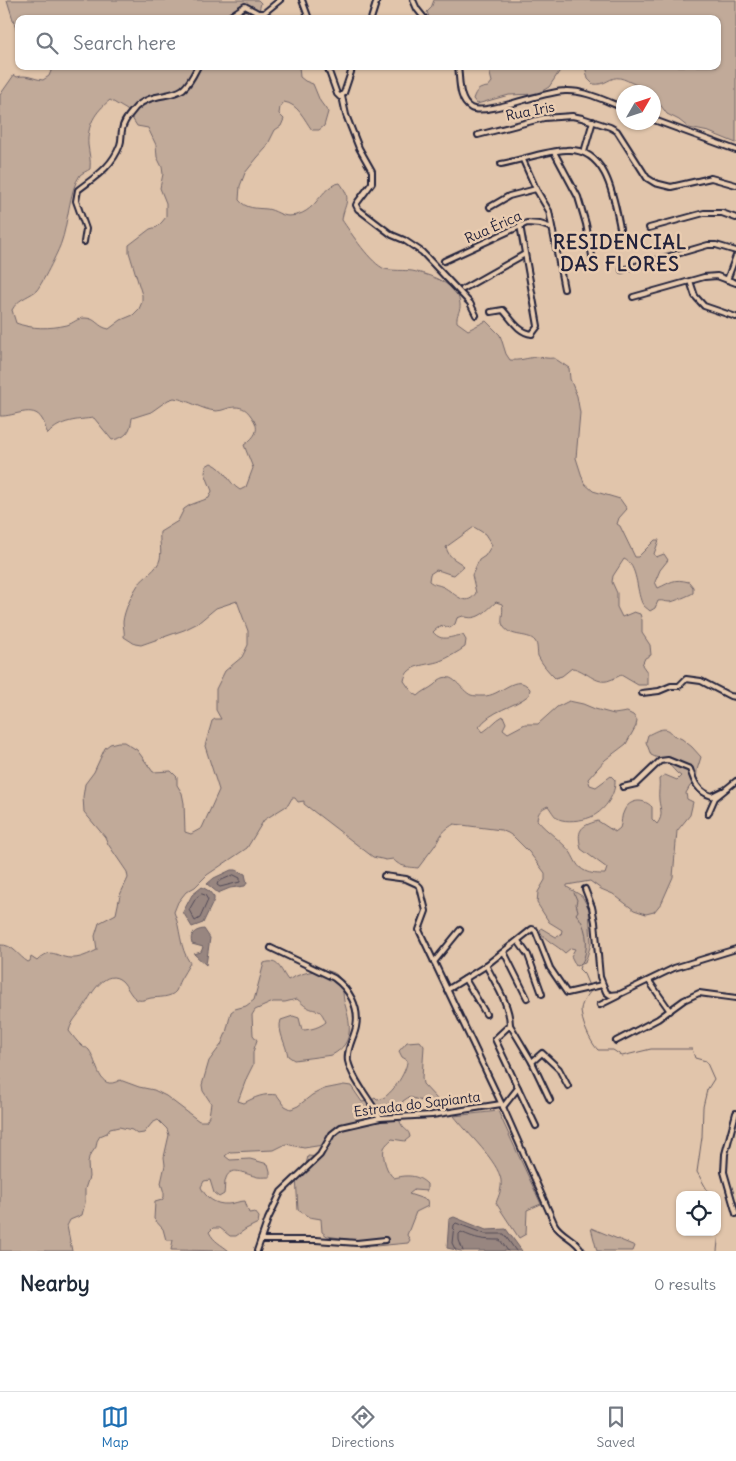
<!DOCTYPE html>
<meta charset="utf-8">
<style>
:root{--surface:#fff;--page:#f2f2f3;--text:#1f2937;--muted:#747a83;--line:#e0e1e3;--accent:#1f6fb2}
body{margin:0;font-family:Delius,sans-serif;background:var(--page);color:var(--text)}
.controls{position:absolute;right:15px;bottom:15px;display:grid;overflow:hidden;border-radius:10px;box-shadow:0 1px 4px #0004}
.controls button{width:45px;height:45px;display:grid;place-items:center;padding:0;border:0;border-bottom:1px solid var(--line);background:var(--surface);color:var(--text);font:25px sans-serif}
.compass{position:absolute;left:616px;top:85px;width:45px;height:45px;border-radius:50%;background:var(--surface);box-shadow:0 1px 4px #0004;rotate:51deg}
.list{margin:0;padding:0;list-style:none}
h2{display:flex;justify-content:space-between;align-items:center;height:65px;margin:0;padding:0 20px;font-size:21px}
h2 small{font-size:16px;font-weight:400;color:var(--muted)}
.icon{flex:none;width:28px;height:28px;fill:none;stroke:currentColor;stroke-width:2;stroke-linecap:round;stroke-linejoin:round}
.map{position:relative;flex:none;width:736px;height:1251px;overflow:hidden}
.search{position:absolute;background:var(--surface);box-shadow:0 1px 4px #0004;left:15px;right:15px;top:15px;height:55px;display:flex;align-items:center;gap:12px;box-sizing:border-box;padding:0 18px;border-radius:10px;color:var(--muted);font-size:19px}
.sheet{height:140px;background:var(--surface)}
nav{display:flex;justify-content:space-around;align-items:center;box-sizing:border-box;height:70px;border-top:1px solid var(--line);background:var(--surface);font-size:14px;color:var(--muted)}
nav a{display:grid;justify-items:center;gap:2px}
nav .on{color:var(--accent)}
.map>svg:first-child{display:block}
</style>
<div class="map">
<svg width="736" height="1251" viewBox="0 0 736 1251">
<rect width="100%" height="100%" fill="#e1c5ab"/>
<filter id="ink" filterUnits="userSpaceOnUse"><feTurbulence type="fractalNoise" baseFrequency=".02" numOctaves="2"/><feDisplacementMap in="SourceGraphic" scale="10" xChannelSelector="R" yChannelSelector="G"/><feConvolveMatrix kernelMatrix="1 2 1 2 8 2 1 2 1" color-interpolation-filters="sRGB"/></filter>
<g filter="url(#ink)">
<g fill="#c1aa99" stroke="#72666a" fill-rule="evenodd">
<polygon points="7,0 258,0 261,3 259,11 261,19 19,19 19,39"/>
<path d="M434,0h302v143l-27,-11 -20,-4 -10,-8 -12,-6 -13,-18v-4c-11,-2 -25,-12 -34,-14 -10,-2 -14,8 -27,6l-5,-5 -3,-13h132v-47h-287l-3,-7 4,-4z"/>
<path d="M53,66h246l1,11 5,4 8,3 7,17 8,11 -4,14 -5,4h-7c-8,-11 -14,-26 -28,-28l-4,5 -1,7 5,5 -3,7 -6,4 -9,18 -9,10 -12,15 -5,13 -1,14c7,9 17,8 28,9 8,1 14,7 22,7 29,-1 30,-30 51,-33 13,17 4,20 2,37 9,13 29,44 43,49 7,2 20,1 27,2 16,3 47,13 48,33 1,7 -4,10 -3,18l11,8 18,-9 14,14 6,19 4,6c9,1 17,-2 26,-3 7,0 11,2 18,1l15,10 1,11 7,17 3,17 -4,45 8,25 9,8 27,8 7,10 -8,9 -2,6 3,2 15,31h3l17,-17h4l-5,14 2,3 8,-3 4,6 -8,10 -5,12 3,6c14,-6 15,-10 31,-6l4,5v6c-3,2 -20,9 -23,9 -5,0 -7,-2 -12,-1l-3,7 -5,3c-3,-3 -6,-4 -8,-8 -6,-13 -4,-38 -18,-44l-11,17 -1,6 5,11v14l5,10 12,-5 6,2 2,6v13l8,12 1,10 -6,3 -3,7 5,7v13h-9l-17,-10c-4,2 -8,4 -11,5 -14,6 -25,-11 -38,-12l-10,8 -7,2c-7,-7 -13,-14 -17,-22 -1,-5 0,-11 -3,-15 -7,-9 -28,-2 -33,-18 -1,-6 2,-12 0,-19l-6,-2c-10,9 -19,20 -33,14l-6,2 -2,6 -5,4c-8,-3 -11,-2 -17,4 9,11 18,4 30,3l3,5 -1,7c-7,5 -17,11 -25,14 -13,5 -33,2 -36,20l8,11 6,4c5,-5 11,-7 16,-11 2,-1 3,-4 5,-5 14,-10 22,11 32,15 3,1 8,1 12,1 18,1 33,-25 47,-7l-1,6c-16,13 -38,15 -50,32l4,5c8,-5 12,-12 20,-16l3,7 -3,6 5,4 17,-9h13l19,-17 12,-6 14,3 12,5 19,5 13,-2 6,3 4,5 -1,6 -10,18 -21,16 -17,19 2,6 6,2 15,-11 4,4c1,14 -10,30 -22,36 -7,4 -23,6 -31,4 -7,-1 -10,-9 -14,-14 -7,3 -10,6 -11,14 10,12 24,20 34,33 4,7 6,14 14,18 6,3 13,3 20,3l2,-6 -26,-19c-4,-18 -2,-23 17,-28l17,11 5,-4c2,-5 1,-12 4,-17 5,-12 20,-13 28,-4v12l5,5c7,-9 3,-15 2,-24 -1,-7 1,-14 0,-21l6,-4 12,5 4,-4c-6,-3 -9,-10 -15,-14 -4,-4 -10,-4 -15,-7l-5,-13 2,-7c8,-4 19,-11 25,0l9,4 10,8 9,10 -4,13 -1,14 -6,2 -4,7 1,6 6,3 -3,13 -13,16 -4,46 -11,25 -8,10 -8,2 -12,-4 -21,-16 -12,-5 -11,-8 -23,4v2l15,9 7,13 2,35 -6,19 -9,3 -5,-10 4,-7 -4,-1 -6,5c-7,-7 -21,-13 -25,-22l1,-3 15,9 5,-2 1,-5 -13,-8 -12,-19 1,-11 7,-12v-7l-16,-21 -15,-15 -6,-4 -7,-3 -47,-6c-15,9 -12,12 -21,24 -5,7 -10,13 -15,20 -9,-1 -19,-1 -25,-9l-7,1 -13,-3 -69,-53v-3l-6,1 -3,-4h-3l-4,7 -24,15 -17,28 -40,27 -12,12 -9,5 -8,10 -4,10c7,17 5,35 16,51 -3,6 -7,11 -10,17 -2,3 -2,8 -4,11 -5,7 -18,6 -25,7 -5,1 -10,4 -15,1 -6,-4 -9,-13 -14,-18 -16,-14 -31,13 -37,24 -5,9 -13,14 -16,26 4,5 8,11 13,15 5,4 2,-1 7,4 9,12 9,43 31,30l19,7 15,3 12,6 33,25h7l3,-5 2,-13 -8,-12 -1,-6 7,-24 12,-16 5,-12 5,-21 4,-3 11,-3 8,-6 10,-37c15,-5 16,7 24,17 12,-7 46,-18 53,1 2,6 2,14 3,20 6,21 12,41 -12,54l-38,5 -6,-4c-2,-12 -11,-25 -7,-36l12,-4 6,2 3,12c9,0 18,-3 24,-8 -7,-16 -8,-9 -19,-15 -3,-1 -7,-6 -10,-8l-12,3h-12l-18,8 -3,5 1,20 4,5 -4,12v13l-6,12 -9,24 6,2c11,-6 20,-10 33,-8l8,11 6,3 7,-3 14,-11 12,-6 20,-4 7,1 11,16 8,-1 5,-3 2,2c12,0 31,-29 30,-40l-5,-3 -3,-6 8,-9 13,-1 4,5 -2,32 1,6 14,15 -2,4h-6l-20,-6 -6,4c-3,9 -7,17 0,26 4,4 6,4 7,10l-5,4 -13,-2c-3,3 -6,5 -8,9 -2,10 3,25 10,30 12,-3 23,-4 33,6v7l-13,-1 -5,4 18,6 1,6 -12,6 -9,23 3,5 -2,3 -43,4 -12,-7 -26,-4 -5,-4 -1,-13 -12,-2 -11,-7 -2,-33 9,-8 3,-13 13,1 3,-6 -1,-6 -19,3 -18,-4 -12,6 -44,2 -5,4 5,4 20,-1 18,5 2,7v6c-6,0 -11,1 -16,-1 -9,-2 -23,-11 -28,2 -2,5 -1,11 -2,16l-5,3 -5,-4 -4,-13 -6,1 -3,6c4,10 14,18 27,17 6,0 10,-3 17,-3l4,12 6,-1 4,5 -1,6 -12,6 -10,7h-6l-10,-8h-7l-4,4c5,10 12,12 20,19l-58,-1 2,-10h-7l-3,-11 -9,-10 1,-17 7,-2 2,-3v-4l-3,-10 4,-18 -1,-8 5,-22 -2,-6 -9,-9 -6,3 -8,10 -7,1 -5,-4 -13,-3 -9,2 -3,4 -7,3 -3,5 -1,6 -7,10 -1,6 1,14 -4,12v14l-3,12 -12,5 -3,6 5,25h-72v-306c13,-1 18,11 28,17l2,-1 1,-4 6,4c15,-15 18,-4 33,-3 9,1 19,-4 27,-8l-2,-14 4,-13 17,-9 4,-19 8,-17 -1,-6 -19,-28 -3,-7 -21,-25 -1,-15 2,-13 9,-12 11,-24 5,-4 8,-2h6l13,8 16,22 18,-1 6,6v8l5,8 2,10 1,29 6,2 11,-6 17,-38 -14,-44 7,-25 3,-2h6l-5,-9v-21l9,-18 17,-14 6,-12v-14l-11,-30 -21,7 -18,15 -14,7 -43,15 -6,-1 -11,-7c1,-5 -1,-10 -1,-15 1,-11 9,-28 15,-37 6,-8 20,-16 22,-26 2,-9 -1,-18 0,-27l18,-11 6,-12 6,-4 19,-7 3,-7 -7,-18 1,-7 5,-3c15,6 17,20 29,27l6,-3 7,-19 -9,-23c12,-9 17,-16 7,-29 -4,-6 -8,-9 -16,-9 -7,0 -12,4 -19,4 -14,-1 -27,-11 -42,-13l-6,2 -17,12 -19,6c-1,13 -6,20 -20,22l-18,-22c-17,2 -34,2 -46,16 -3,-5 -3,-11 -6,-15 -9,-15 -28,-2 -42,-3v-321l14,-20 3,2c10,-3 16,2 26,3l6,-4zM110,100l17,10 10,16 11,2 8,17 1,12 5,10 1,7 -3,14 6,15v14l-4,5 -5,5 -7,2 -21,16v7l13,43v7l-3,7 -6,6 -12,5 -12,9c-12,-2 -12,-11 -24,-11 -8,0 -11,5 -18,7 -17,4 -36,4 -51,-2l-4,-13c6,-11 14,-12 24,-19 4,-3 23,-41 25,-48 7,-18 8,-53 19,-68 2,-2 7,-4 10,-6 1,-9 -1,-16 -2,-24 -1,-20 7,-33 22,-45zM474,527l11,7 7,11 -7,11 -6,4 -7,15 4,18c-11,17 -23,-3 -35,-7 -5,-2 -7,-1 -12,-5l1,-7 6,-4c7,1 11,4 18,5l10,-9c-8,-7 -15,-7 -18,-19z"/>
<path d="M488,66h75l-14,21 -12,7 -28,1 -32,9 -4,-5c3,-9 6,-11 15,-12l4,-5z"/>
<path d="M498,1111l43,93 -14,6 -1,24 -7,4 -23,-35c3,-8 6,-14 5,-23 -3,-19 -34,-47 -47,-64z"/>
<polygon points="591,1228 635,1246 633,1251 597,1251"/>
</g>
<g fill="#988680" stroke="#695e64">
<polygon points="231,870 236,870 245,874 247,883 245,886 230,888 218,893 207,884 214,878"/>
<polygon points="202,887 209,891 214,897 214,900 203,923 192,927 183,912 192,895"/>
<path d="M204,929l6,9 -4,27 -12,-11 7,-2 2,-5 -11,-3c-3,-10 3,-14 12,-15z"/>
<polygon points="454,1217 486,1230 506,1229 522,1251 461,1251 447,1248 449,1219"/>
</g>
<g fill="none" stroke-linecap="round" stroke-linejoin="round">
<g stroke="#514a57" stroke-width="1">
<polygon points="234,875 240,878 240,882 220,887 217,885 218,882"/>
<polygon points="202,894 205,895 208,900 200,918 195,921 189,910 196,898"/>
<polyline points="456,1251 452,1243 454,1225 456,1223 485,1234 504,1234 516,1251"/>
<path d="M463,1251l-4,-11v-6l2,-2c15,7 22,8 39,8l8,11"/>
</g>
<g stroke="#695e64" stroke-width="1">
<path d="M574,893l3,7 -1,4 2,7 -2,3c10,10 13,30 8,44 -1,4 -4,6 -5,11l5,5 5,12"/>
<path d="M591,991c-4,5 -9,11 -10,18 0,12 9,33 17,41h15l9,6 29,-7h41l3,9 11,3 8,18 -7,11 -4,17 -1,30 -5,35 13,23"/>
<polyline points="717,1214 720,1223 717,1251"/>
</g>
<g stroke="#22223b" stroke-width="8">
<g id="minor">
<polyline points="302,0 309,19"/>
<polyline points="413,0 417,9 425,19"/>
<polyline points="226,19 245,6 258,13 264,13 280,0"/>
<polyline points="371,19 377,0"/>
<polyline points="327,66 337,94 340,97 344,93 353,66"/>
<path d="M458,66c2,13 0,35 13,42 14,8 73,-17 94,-17 20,-1 40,10 59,17"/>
<polyline points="342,96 346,115 359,148 372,171 372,183 357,203 356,205 358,209 392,235 404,240 422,252 470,303 476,315"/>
<polyline points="654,120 736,150"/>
<polyline points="478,135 544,118 572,116 582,118 610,127 617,131 640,167 647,178 655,183 671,187 711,178 736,185"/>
<polyline points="554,152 578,197 586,224 593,261"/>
<polyline points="584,152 593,121"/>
<polyline points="523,160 536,189 549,211 564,289"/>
<path d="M501,164c21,-4 44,-13 65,-14 41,-3 48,48 54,78"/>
<polyline points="490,207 509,196 536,189"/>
<polyline points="649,228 704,213 722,213 736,218"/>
<path d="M84,242l2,-13 -10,-28 2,-11c17,-13 34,-23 42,-45 2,-5 1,-10 2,-15 1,-9 9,-17 14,-23 15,-14 34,-9 47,-18 7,-6 11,-15 15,-23"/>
<polyline points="444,261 527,223 540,224 552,228"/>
<polyline points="622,270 708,245 716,245 736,251"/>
<polyline points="727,280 736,256"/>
<polyline points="690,281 695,296 704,306 736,317"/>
<polyline points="463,289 525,254"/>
<polyline points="633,297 704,277 717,276 736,283"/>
<path d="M491,312l12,-2c9,10 15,22 29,24l6,-8 -18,-101"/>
<polyline points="642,693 659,691 671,686 679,686 686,679 701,681 730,696 736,697"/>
<path d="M623,787l13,-3 24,-23 8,-1 22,9c4,13 8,23 22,27l10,-5"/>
<polyline points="708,814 715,798 736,781"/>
<path d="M384,876l22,3 11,5 3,3 6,24 -7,19 84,177 52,118c7,11 21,14 27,26"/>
<polyline points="585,889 592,907 595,922 600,977 606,992 610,995 620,994 674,968 736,949"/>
<polyline points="518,941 528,955 542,994"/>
<path d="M271,948l63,30c15,11 26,29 22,49 -2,11 -10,22 -8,34 4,18 23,40 32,57"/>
<polyline points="504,952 527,998"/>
<polyline points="434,962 460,930"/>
<path d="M486,965c9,18 24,40 24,60l-15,14 41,87"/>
<polyline points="465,979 486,1014"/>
<polyline points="649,981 670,1011"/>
<polyline points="447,990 484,967 532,929 535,930 550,968 567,993 602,985"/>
<polyline points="600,1005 618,996"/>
<polyline points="510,1025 532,1062 550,1100"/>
<polyline points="616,1041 658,1019 684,1000 699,993 736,998"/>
<polyline points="532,1062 542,1053 559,1069 568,1086"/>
<polyline points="503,1107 518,1088"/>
<polyline points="736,1113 725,1154 724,1172 736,1214"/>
<polyline points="261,1240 316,1240 357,1243 385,1240"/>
<polyline points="257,1251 268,1219 281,1192 320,1155 332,1134 341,1127 380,1118 432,1115 501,1104"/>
</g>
</g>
<use href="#minor" stroke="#e9ccb0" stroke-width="4"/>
</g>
</g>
<g text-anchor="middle" stroke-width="5" stroke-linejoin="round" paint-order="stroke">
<g font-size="14" fill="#22223b" stroke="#e9ccb0">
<text transform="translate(530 111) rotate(-11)" y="5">Rua Iris</text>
<text transform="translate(493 227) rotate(-24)" y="5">Rua Érica</text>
<text transform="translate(417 1104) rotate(-7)" y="5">Estrada do Sapianta</text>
</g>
<g font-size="19" font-weight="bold" letter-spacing="1" fill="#22223b" stroke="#e9ccb0">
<text x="620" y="249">RESIDENCIAL<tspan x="620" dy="22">DAS FLORES</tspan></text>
</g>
</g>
</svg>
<div class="controls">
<button><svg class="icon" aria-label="locate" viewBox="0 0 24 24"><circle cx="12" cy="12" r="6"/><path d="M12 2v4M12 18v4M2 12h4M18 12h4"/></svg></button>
</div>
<svg class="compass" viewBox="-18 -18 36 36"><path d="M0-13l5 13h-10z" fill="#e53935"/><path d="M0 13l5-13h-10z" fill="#747a83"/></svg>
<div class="search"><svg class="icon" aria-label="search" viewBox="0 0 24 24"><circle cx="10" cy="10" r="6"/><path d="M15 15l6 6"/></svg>Search here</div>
</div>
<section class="sheet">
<h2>Nearby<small>0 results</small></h2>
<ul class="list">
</ul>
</section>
<nav>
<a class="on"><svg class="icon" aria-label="map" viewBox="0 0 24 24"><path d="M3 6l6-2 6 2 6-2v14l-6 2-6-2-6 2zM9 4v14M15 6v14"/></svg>Map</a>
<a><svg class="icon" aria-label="directions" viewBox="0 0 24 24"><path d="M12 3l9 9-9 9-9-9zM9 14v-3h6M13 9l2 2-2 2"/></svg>Directions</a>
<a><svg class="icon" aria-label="saved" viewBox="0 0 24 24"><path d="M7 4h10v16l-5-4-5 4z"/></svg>Saved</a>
</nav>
